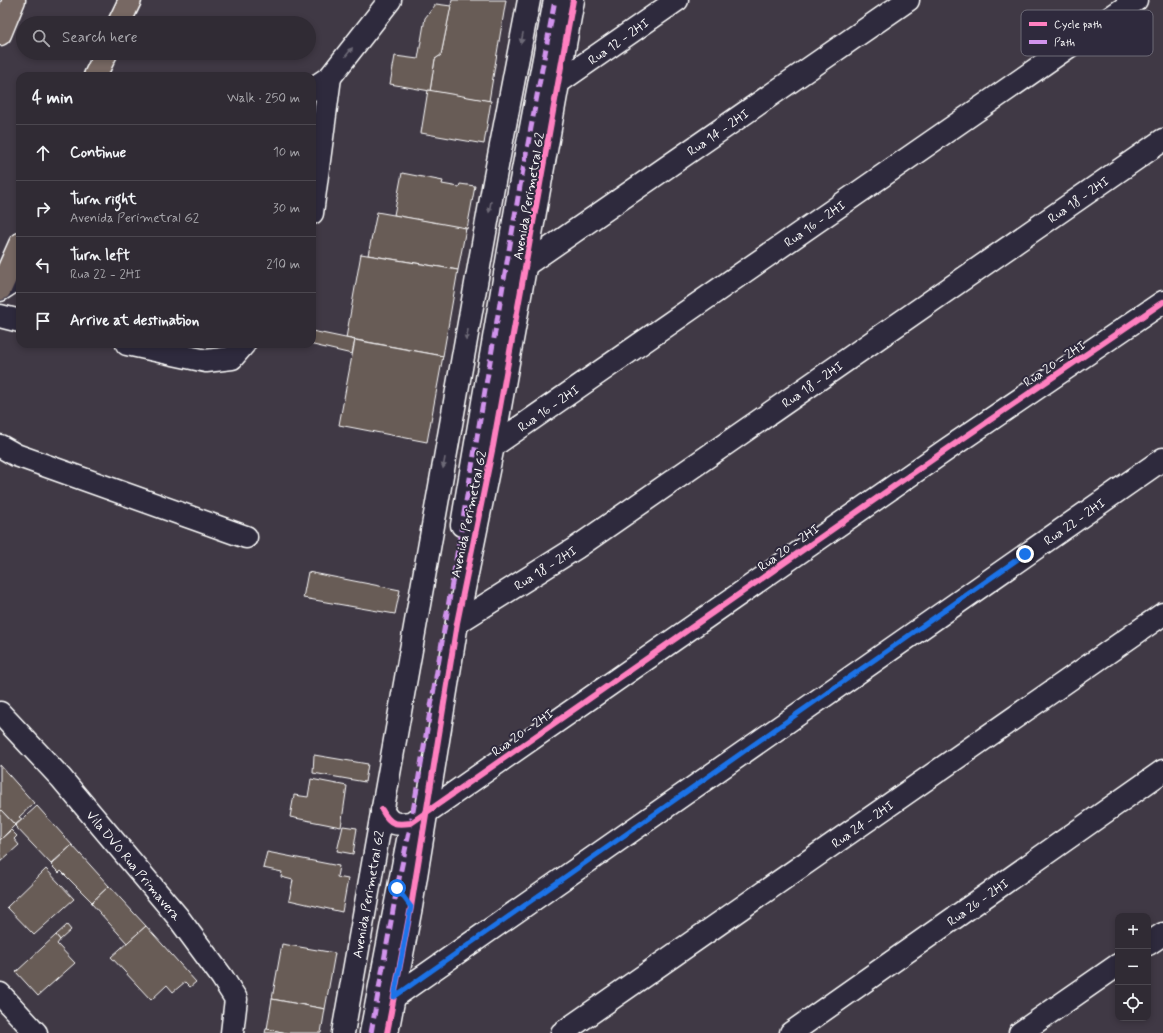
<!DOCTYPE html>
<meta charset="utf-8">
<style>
:root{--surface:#302b34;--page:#3c3740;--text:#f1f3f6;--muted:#a8a7ac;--line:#4b474f}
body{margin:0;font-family:Mynerve,sans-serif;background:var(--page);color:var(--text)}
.controls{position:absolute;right:12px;bottom:12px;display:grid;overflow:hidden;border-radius:8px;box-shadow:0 2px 6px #0003}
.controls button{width:36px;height:36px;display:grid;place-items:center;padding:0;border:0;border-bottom:1px solid var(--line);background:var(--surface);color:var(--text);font:20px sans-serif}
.stop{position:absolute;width:12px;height:12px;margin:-9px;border:3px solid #1a73e8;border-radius:50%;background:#fff}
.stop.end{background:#1a73e8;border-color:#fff;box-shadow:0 1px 4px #0008}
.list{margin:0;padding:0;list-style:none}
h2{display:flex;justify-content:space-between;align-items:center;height:52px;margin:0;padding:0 16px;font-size:17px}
h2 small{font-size:13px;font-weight:400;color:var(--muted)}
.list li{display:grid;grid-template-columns:26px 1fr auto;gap:12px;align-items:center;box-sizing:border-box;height:56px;padding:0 16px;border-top:1px solid var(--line)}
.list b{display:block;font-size:15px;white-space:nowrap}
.list p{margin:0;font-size:13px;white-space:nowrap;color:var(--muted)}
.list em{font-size:13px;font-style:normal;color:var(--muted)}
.icon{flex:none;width:22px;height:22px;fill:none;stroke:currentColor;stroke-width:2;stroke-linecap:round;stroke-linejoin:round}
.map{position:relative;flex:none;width:1163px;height:1033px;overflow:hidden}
.search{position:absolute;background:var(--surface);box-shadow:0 2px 6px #0003;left:16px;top:16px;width:300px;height:44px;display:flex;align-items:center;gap:10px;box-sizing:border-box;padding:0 14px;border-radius:22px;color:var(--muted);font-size:15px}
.panel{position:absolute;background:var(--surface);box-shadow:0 2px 6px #0003;left:16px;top:72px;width:300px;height:276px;border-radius:12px}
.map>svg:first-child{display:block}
</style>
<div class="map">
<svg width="1163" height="1033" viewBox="0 0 1163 1033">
<rect width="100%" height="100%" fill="#403945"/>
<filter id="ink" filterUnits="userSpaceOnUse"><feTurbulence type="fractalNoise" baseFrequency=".025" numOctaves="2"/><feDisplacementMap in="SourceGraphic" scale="8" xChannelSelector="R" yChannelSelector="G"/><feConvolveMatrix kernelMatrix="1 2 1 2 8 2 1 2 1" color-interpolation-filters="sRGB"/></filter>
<g filter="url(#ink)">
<g fill="#685b57" stroke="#fff">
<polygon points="452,0 506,0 489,101 430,91 435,59 441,55"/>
<polygon points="436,4 451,6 441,55 435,59 430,91 390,84 395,56 418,59 425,18"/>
<polygon points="428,90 491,101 484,144 421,133"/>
<polygon points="402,173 443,181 442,184 459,187 460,184 475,186 467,229 394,215"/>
<polygon points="377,212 466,228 458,270 368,255"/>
<polygon points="361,254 458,270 443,356 346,338"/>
<polygon points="312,331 355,340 352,354 309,344 312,344"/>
<polygon points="355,340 443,356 427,442 339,425"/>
<polygon points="308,572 400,590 395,614 303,598"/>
<polygon points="314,755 368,764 365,782 313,773"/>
<polygon points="0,765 34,803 19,817 22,819 15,825 0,809"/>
<polygon points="311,779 347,786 341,827 290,817 294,795 308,797"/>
<polygon points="37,806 72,845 51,864 15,826"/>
<polygon points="0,809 15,825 0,840"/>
<polygon points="343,826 357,828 353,854 337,851"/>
<polygon points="11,830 17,836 14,839 19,845 0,862 0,840"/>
<polygon points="72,845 109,886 92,902 61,871 59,873 51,865"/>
<polygon points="267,852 339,866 337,877 348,879 342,912 289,900 293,880 281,877 282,872 263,868"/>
<polygon points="46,869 74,899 34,935 7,907"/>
<polygon points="109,886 146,926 127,943 91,903"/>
<polygon points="67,925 71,930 60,940 56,935"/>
<polygon points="146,926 196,982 190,987 185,982 173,992 167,985 151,1000 111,957"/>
<polygon points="56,935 60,940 57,944 75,963 38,996 16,972"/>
<polygon points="282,944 335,953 325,1009 272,999"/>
<polygon points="272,999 325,1009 321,1033 287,1033 267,1029"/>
<polygon points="266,1029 267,1029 287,1033 265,1033"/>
</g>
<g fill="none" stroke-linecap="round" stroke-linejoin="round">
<g stroke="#fff" stroke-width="25">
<g id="minor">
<path id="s1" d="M559,82l118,-82"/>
<polyline points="312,89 330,77 390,0"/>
<polyline points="312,213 330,77"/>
<path id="s2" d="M527,264l381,-264"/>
<polyline points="0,290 20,277"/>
<polyline points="0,316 20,321"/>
<polyline points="127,344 206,361 232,358 244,344"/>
<polyline points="0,446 16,455 246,537"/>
<path id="s3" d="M493,446l643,-446"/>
<polyline points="462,525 520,186 555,0"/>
<path id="s4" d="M457,623l119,-75 587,-408"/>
<path id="s5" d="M0,713l61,65 116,138 45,61 14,22 -4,34"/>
<path d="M382,810c8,15 14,15 29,13l535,-373 217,-148"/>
<polyline points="1148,944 1163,934"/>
<polyline points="0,994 36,1033"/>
<path id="s6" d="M394,997l769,-538"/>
<path id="s7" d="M343,1033l151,-851 35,-182"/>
<polyline points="371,1033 408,840"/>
<polyline points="387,1033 411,907 457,623 493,446 573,0"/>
<path id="s8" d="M562,1033l601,-419"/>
<path id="s9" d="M791,1033l372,-262"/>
<polyline points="1020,1033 1118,965"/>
</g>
</g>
<g stroke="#fff" stroke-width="25">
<g id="highway">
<polyline points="119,23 130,0"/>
<polyline points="0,34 14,0"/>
<polyline points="95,76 106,53"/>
<polyline points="0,289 20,244"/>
</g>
</g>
<use href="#minor" stroke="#2f2a3d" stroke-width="22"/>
<use href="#highway" stroke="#776864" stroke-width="22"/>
<polyline stroke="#d193ec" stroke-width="5" stroke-dasharray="10 5" stroke-linecap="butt" points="371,1033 397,888 411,823 520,186 555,0"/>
<g stroke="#2f2a3d" stroke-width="8">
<g id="cycleway">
<path d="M382,810c8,15 14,15 29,13l535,-373 217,-148"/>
<polyline points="387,1033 411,907 457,623 493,446 573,0"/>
</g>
</g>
<use href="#cycleway" stroke="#ff80c0" stroke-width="6"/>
</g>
<defs><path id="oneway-solid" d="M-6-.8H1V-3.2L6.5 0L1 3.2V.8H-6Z"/></defs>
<g fill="#6d6a77">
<use href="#oneway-solid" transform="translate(522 38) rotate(101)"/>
<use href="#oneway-solid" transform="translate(349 52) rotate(-52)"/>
<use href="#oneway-solid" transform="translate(490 207) rotate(100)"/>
<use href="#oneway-solid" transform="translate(467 335) rotate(100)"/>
<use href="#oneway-solid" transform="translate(444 463) rotate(100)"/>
</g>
</g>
<g fill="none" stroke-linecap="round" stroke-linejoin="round" filter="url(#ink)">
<polyline stroke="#1a73e8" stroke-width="5" points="397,888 411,907 394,997 1025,554"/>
</g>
<g text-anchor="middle" stroke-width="4" stroke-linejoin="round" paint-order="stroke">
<g font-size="13" fill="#fff" stroke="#2f2a3d">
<text dy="5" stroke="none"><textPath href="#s1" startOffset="72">Rua 12 - 2HI</textPath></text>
<text dy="5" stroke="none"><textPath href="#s2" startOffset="232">Rua 14 - 2HI</textPath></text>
<text transform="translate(528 196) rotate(-80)" y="5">Avenida Perimetral G2</text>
<text dy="5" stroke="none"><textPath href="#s4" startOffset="752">Rua 18 - 2HI</textPath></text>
<text dy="5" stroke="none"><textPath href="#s3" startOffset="391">Rua 16 - 2HI</textPath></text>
<text transform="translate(1054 363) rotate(-34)" y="5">Rua 20 - 2HI</text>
<text dy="5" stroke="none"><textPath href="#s4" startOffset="428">Rua 18 - 2HI</textPath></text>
<text dy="5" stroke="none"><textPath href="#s3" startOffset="67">Rua 16 - 2HI</textPath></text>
<text transform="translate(468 514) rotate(-78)" y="5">Avenida Perimetral G2</text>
<text dy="5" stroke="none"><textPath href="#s6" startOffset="830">Rua 22 - 2HI</textPath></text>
<text transform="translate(788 547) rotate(-35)" y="5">Rua 20 - 2HI</text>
<text dy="5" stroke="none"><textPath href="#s4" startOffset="104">Rua 18 - 2HI</textPath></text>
<text transform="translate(522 732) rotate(-35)" y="5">Rua 20 - 2HI</text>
<text dy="5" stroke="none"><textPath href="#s8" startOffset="366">Rua 24 - 2HI</textPath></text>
<text dy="5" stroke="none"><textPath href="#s5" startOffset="203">Vila DVO Rua Primavera</textPath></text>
<text dy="5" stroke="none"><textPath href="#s7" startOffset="141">Avenida Perimetral G2</textPath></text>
<text dy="5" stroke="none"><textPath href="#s9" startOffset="228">Rua 26 - 2HI</textPath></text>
</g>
</g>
<rect x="1021" y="10" width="132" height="46" rx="6" fill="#2f2a3d" stroke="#6d6a77" stroke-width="1"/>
<rect x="1029" y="22" width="18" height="4" fill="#ff80c0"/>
<rect x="1029" y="40" width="18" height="4" fill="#d193ec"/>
<g font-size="11" fill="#fff">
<text x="1054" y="28">Cycle path</text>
<text x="1054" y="46">Path</text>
</g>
</svg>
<div class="controls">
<button>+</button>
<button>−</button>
<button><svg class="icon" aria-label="locate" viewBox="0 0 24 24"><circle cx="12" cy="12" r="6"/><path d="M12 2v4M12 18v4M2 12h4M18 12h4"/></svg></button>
</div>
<div class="stop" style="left:397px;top:888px"></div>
<div class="stop end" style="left:1025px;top:554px"></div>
<div class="search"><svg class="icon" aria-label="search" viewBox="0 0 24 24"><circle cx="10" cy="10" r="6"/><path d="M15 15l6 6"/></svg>Search here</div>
<section class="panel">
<h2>4 min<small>Walk · 250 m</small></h2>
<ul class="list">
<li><svg class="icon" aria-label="ahead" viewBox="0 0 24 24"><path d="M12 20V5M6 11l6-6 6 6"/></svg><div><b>Continue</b></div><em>10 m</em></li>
<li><svg class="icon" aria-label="right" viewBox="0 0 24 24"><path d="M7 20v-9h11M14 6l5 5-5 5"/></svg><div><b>Turn right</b><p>Avenida Perimetral G2</p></div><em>30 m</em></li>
<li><svg class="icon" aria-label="left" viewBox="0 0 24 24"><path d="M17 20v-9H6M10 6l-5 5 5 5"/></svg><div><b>Turn left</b><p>Rua 22 - 2HI</p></div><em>210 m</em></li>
<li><svg class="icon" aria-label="arrive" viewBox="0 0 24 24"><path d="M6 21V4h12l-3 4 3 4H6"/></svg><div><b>Arrive at destination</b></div></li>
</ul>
</section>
</div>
